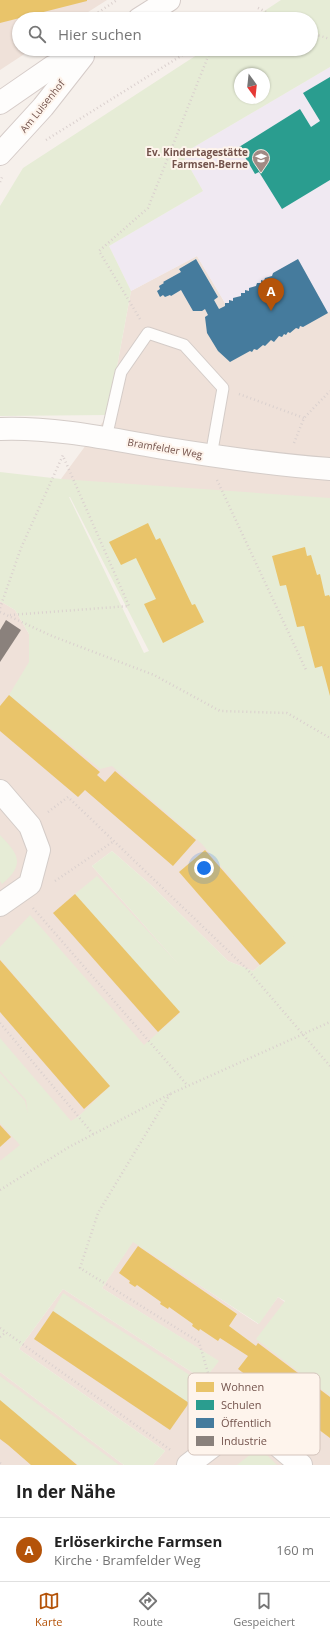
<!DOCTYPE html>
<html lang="de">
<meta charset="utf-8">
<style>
:root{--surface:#fff;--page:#f2f2f2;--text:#222;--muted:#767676;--line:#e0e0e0;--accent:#b45309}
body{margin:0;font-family:"Open Sans",sans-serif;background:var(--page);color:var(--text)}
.compass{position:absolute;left:234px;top:68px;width:36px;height:36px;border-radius:50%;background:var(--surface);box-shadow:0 1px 3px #0004;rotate:165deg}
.you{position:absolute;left:204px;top:868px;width:14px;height:14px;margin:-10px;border:3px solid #fff;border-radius:50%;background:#1a73e8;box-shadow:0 0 0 6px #1a73e833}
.badge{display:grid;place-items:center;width:26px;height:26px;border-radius:50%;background:var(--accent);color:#fff;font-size:13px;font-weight:700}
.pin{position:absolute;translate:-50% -33px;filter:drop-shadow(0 1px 2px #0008)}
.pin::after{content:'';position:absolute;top:21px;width:14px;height:12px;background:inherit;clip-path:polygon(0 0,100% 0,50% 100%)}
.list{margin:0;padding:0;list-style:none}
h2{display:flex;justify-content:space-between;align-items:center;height:52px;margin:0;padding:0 16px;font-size:17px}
h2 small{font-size:13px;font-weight:400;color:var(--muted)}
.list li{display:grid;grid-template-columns:26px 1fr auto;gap:12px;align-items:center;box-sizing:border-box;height:64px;padding:0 16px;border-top:1px solid var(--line)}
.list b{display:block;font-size:15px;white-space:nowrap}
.list p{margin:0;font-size:13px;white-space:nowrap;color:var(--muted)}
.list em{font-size:13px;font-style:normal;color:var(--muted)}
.icon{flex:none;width:22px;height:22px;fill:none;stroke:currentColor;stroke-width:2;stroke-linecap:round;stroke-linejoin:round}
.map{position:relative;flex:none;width:330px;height:1465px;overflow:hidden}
.search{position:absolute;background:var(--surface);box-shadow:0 1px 3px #0004;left:12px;right:12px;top:12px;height:44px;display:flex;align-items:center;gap:10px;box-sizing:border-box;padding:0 14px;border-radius:22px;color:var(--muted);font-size:15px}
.sheet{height:116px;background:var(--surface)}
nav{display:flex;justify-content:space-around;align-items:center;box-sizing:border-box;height:56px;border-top:1px solid var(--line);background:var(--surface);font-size:11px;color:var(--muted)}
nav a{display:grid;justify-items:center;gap:2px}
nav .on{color:var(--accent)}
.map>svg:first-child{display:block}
</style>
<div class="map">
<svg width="330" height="1465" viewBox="0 0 330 1465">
<rect width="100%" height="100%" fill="#f6f0eb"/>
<g fill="#efe1d9">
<polygon points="0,0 107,0 77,19 19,19 19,49 32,49 0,70"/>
<polygon points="197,256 225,303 298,259 328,312 330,311 330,723 61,479 108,415 131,291"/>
<polygon points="0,601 15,610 29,634 29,662 238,824 314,920 253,971 228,961 152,886 112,851 92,866 203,992 138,1064 78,1117 0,1173"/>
<polygon points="133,1241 258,1324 278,1297 330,1336 330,1465 153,1465 165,1451 19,1349 63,1289 204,1380 218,1361 102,1288"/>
<polygon points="0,1372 124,1465 0,1465"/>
</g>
<polygon fill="#f0e9f2" points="330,67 330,311 328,313 298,259 273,273 272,276 265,278 264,281 261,280 261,283 257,283 256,286 249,288 249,291 245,290 245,293 241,293 241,296 233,298 233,301 229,300 229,303 225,303 197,256 131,291 109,246 203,191 182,154"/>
<g fill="#e6ecd6" fill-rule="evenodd">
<path d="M281,0h49v67l-148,87 21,37 -94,55 22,45 -23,124 -108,1v-210l23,-38 183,-119h105v-30h-59zM240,74h24v24h-24z"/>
<path d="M0,472l61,7 269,19v898l-74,-57 29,-38 -7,-4 -19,27 -126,-82 -31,46 117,73 -15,19 -141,-91 -44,60 146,102 -12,14h-29l-124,-93v-211l20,-16 -20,-22v-50l25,28 3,13 -2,-14 -26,-29v-33l71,83 7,-4 32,-31 -110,-127v-12l30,-32 114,130 36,-32 -105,-119 22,-18 83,90 -88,-100 20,-15 40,35 76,75 25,10 45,-38 -12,10 -84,-99 -90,-78 -12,3 -91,-74 20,-33v-28l-14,-24 -15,-9zM69,497h1l79,154 -5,2z"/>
<path d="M0,835c18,19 26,29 2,49l-2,-3z"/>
<polygon points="63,1293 205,1385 189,1403 53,1311"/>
<polygon points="0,1376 119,1465 78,1465 0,1401"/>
<polygon points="256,1450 268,1456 277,1465 237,1465"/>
</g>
<g fill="#e9c46a">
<polygon points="0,0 87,0 87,1 0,23"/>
<polygon points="148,523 156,540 160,538 192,605 195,604 204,622 163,643 144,604 156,599 136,558 121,565 109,542"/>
<polygon points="305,547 307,556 311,555 317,575 320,574 325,596 329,595 330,597 330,696 322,666 315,668 304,626 297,627 286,585 280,586 272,556"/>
<polygon points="9,695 100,772 97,775 105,782 115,771 196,840 173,866 85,790 78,797 0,731 0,706"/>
<polygon points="205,850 286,943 260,965 179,872"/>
<polygon points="75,894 180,1012 158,1032 53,913"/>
<polygon points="0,960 110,1086 84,1109 0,1012"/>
<polygon points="0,1125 11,1137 0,1147"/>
<polygon points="138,1246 237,1314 229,1326 256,1346 258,1343 330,1397 330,1438 238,1369 248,1356 220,1338 218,1341 200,1329 199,1331 192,1326 193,1324 169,1307 168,1309 160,1304 161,1302 137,1285 135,1287 129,1283 130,1281 119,1273"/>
<polygon points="53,1311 189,1403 170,1430 34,1339"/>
<polygon points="0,1400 38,1432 77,1465 31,1465 8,1445 0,1439"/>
</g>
<polygon fill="#2a9d8f" points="330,77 330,180 282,209 259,172 255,174 239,147 300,109 311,127 320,121 303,93"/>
<polygon fill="#457b9d" points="196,259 218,297 214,300 219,309 225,306 225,303 229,303 229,300 233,301 233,298 241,296 241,293 245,293 245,290 249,291 249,288 256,286 257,283 261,283 261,280 264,281 265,278 272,276 273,273 298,259 328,313 303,327 300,326 299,329 296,328 290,333 288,332 286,335 284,334 282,337 279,336 274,342 271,340 265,346 263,345 257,350 254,349 252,352 250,351 230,362 218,351 207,333 205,317 208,315 205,309 202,311 193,311 181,290 171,296 170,295 165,297 163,295 160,297 157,291 160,289 159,286 164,283 163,282 181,272 179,269"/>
<polygon fill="#8a817c" points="6,620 21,630 0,662 0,630"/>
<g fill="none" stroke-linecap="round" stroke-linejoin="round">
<g stroke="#d4ccc8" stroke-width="13">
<polyline id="lane" points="106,438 121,372 148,333 184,345 223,388 211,456"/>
</g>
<g stroke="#d4ccc8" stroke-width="24">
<g id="street">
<path d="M0,429c54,-2 110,10 163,19 56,9 111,17 167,21"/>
<polyline points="0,791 30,826 39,850 30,884 0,905"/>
<polyline points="188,1465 226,1436 275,1443 301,1465"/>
</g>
</g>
<g stroke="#d5cbc8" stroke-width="24">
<g id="secondary">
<polyline points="139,19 169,0"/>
<polyline points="0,103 52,67 82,56"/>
<polyline points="0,154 43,107 83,56"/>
</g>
</g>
<g stroke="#dad0ce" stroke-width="2.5" stroke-dasharray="1 3" stroke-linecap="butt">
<polyline points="258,8 281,19"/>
<polyline points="88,19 117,0"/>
<polyline points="311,33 330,39"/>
<polyline points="46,140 192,49"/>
<polyline points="0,182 3,175"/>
<polyline points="140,319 99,251 148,208 211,49"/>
<polyline points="239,394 304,418"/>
<polyline points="294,443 304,418 330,391"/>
<polyline points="217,480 307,672"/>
<polyline points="0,608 21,548 63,455"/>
<polyline points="0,612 52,636 154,675 220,711 287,713 330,738"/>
<polyline points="10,615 129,606 63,456"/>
<polyline points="48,812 68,797 247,969 330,1066"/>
<polyline points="55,881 114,841"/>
<polyline points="33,908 188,1086"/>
<polyline points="0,1023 93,1134"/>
<polyline points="170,1094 98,1213 80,1268 199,1342 220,1414"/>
<polyline points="0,1190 69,1147 170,1094 330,1022"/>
<polyline points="0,1328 172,1451"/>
<polyline points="0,1337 5,1333"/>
<polyline points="0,1463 2,1465"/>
</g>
<use href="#lane" stroke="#fefdfc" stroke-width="11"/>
<use href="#street" stroke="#fefdfc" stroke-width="22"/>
<use href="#secondary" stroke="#fefdfc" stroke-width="22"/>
</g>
<defs>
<g id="school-pin" transform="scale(0.9)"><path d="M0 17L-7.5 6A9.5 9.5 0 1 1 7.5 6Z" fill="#a18a84" stroke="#fef4ec"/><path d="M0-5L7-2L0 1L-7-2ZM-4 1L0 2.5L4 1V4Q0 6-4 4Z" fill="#fff"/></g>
</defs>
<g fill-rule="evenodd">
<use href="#school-pin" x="261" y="158"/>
</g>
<g text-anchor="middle" stroke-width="4" stroke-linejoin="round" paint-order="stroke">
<g font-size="10" fill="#73534c" stroke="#fef4ec">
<text transform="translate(42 106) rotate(-51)" y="4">Am Luisenhof</text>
<text transform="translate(165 448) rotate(10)" y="4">Bramfelder Weg</text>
</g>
<g font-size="10" font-weight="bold" fill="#73534c" stroke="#fef4ec" text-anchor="end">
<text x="248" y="156">Ev. Kindertagestätte<tspan x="248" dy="12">Farmsen-Berne</tspan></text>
</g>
</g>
<rect x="188" y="1373" width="132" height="82" rx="6" fill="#fef4ec" stroke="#d4c4bc" stroke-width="1"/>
<rect x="196" y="1382" width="18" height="10" fill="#e9c46a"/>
<rect x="196" y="1400" width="18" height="10" fill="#2a9d8f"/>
<rect x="196" y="1418" width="18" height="10" fill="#457b9d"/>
<rect x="196" y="1436" width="18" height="10" fill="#8a817c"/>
<g font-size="11" fill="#73534c">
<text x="221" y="1391">Wohnen</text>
<text x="221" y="1409">Schulen</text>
<text x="221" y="1427">Öffentlich</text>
<text x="221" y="1445">Industrie</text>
</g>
</svg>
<svg class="compass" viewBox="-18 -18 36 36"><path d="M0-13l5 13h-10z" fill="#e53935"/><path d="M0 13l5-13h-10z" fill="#767676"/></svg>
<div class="you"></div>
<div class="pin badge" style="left:271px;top:311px">A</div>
<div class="search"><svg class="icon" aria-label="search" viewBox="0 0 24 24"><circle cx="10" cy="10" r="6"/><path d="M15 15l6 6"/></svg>Hier suchen</div>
</div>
<section class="sheet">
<h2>In der Nähe<small></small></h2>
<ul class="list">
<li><span class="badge">A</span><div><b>Erlöserkirche Farmsen</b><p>Kirche · Bramfelder Weg</p></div><em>160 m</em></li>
</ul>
</section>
<nav>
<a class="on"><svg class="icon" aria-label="map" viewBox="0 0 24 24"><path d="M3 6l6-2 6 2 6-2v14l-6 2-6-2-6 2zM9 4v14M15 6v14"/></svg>Karte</a>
<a><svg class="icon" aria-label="directions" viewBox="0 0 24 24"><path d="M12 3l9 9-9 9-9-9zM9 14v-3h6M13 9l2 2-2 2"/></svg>Route</a>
<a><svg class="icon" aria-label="saved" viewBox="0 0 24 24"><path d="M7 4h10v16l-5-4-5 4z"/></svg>Gespeichert</a>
</nav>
